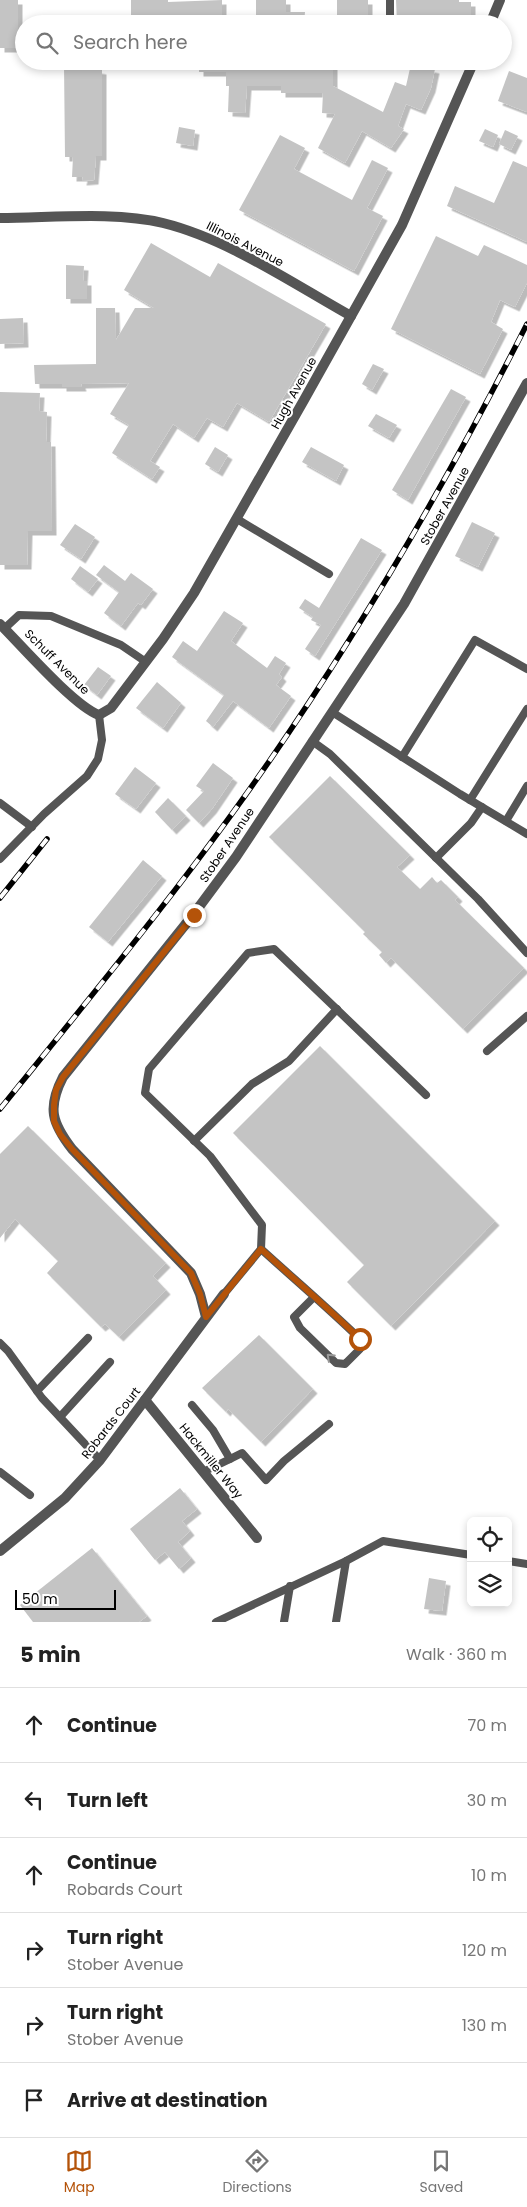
<!DOCTYPE html>
<meta charset="utf-8">
<style>
:root{--surface:#fff;--page:#f2f2f2;--text:#222;--muted:#767676;--line:#e0e0e0;--accent:#b45309}
body{margin:0;font-family:Poppins,sans-serif;background:var(--page);color:var(--text)}
.controls{position:absolute;right:15px;bottom:15px;display:grid;overflow:hidden;border-radius:8px;box-shadow:0 2px 8px #0003}
.controls button{width:45px;height:45px;display:grid;place-items:center;padding:0;border:0;border-bottom:1px solid var(--line);background:var(--surface);color:var(--text);font:25px sans-serif}
.scale{position:absolute;left:15px;bottom:12px;width:101px;box-sizing:border-box;padding-left:5px;border:2px solid #000;border-top:0;font-size:14px;line-height:18px;white-space:nowrap;color:#000;-webkit-text-stroke:4px #fff;paint-order:stroke}
.stop{position:absolute;width:15px;height:15px;margin:-11px;border:4px solid #b45309;border-radius:50%;background:#fff}
.stop.end{background:#b45309;border-color:#fff;box-shadow:0 1px 5px #0008}
.list{margin:0;padding:0;list-style:none}
h2{display:flex;justify-content:space-between;align-items:center;height:65px;margin:0;padding:0 20px;font-size:21px}
h2 small{font-size:16px;font-weight:400;color:var(--muted)}
.list li{display:grid;grid-template-columns:32px 1fr auto;gap:15px;align-items:center;box-sizing:border-box;height:75px;padding:0 20px;border-top:1px solid var(--line)}
.list b{display:block;font-size:19px;white-space:nowrap}
.list p{margin:0;font-size:16px;white-space:nowrap;color:var(--muted)}
.list em{font-size:16px;font-style:normal;color:var(--muted)}
.icon{flex:none;width:28px;height:28px;fill:none;stroke:currentColor;stroke-width:2;stroke-linecap:round;stroke-linejoin:round}
.map{position:relative;flex:none;width:527px;height:1622px;overflow:hidden}
.search{position:absolute;background:var(--surface);box-shadow:0 2px 8px #0003;left:15px;right:15px;top:15px;height:55px;display:flex;align-items:center;gap:12px;box-sizing:border-box;padding:0 18px;border-radius:28px;color:var(--muted);font-size:19px}
.sheet{height:515px;background:var(--surface)}
nav{display:flex;justify-content:space-around;align-items:center;box-sizing:border-box;height:70px;border-top:1px solid var(--line);background:var(--surface);font-size:14px;color:var(--muted)}
nav a{display:grid;justify-items:center;gap:2px}
nav .on{color:var(--accent)}
.map>svg:first-child{display:block}
</style>
<div class="map">
<svg width="527" height="1622" viewBox="0 0 527 1622">
<defs>
<filter id="shadow"><feDropShadow dx="4.5" dy="4.5" stdDeviation="0" flood-color="#0004"/></filter>
</defs>
<rect width="100%" height="100%" fill="#fff"/>
<g fill="#c4c4c4" filter="url(#shadow)">
<rect x="0" y="0" width="18" height="48"/>
<polygon points="131,0 168,0 168,2 222,0 222,24 131,21"/>
<polygon points="256,0 286,0 286,12 305,12 304,24 256,24"/>
<rect x="337" y="0" width="31" height="24"/>
<polygon points="396,0 459,0 459,2 471,2 471,19 459,19 459,24 397,24"/>
<polygon points="199,61 333,61 333,86 383,112 395,82 406,86 411,64 435,69 431,88 421,110 406,104 398,126 404,129 391,148 362,131 345,163 318,148 335,114 322,113 323,93 281,93 281,86 247,86 245,113 228,112 229,86 226,86 226,72 199,72"/>
<polygon points="64,64 102,70 102,156 96,156 94,180 82,181 83,177 72,177 73,157 65,157"/>
<polygon points="509,71 527,78 527,112 498,101"/>
<polygon points="179,127 195,130 193,146 176,143"/>
<polygon points="485,129 498,135 493,147 479,141"/>
<polygon points="505,130 518,136 511,150 499,144"/>
<polygon points="280,135 305,148 294,169 352,200 372,160 388,168 367,208 383,216 354,271 239,210"/>
<polygon points="513,161 527,167 527,242 447,206 455,186 494,203"/>
<polygon points="436,236 478,256 484,245 527,265 527,283 515,307 500,300 491,322 503,329 480,374 391,329"/>
<polygon points="151,243 210,277 218,263 326,324 269,422 237,403 223,427 207,418 194,438 173,424 150,461 160,467 152,479 112,453 129,425 110,414 129,383 81,384 82,387 62,387 62,384 35,384 34,365 96,364 96,308 115,308 116,340 135,308 154,308 124,290"/>
<polygon points="66,265 84,266 83,281 87,281 87,299 66,299"/>
<polygon points="23,318 24,343 0,344 0,319"/>
<polygon points="373,364 384,369 372,390 362,384"/>
<polygon points="451,389 466,397 408,500 392,490"/>
<polygon points="0,392 40,393 39,411 47,412 46,442 51,442 52,531 28,531 27,565 0,565"/>
<polygon points="376,414 397,425 389,438 368,426"/>
<polygon points="215,447 228,455 218,472 205,464"/>
<polygon points="311,447 344,465 336,481 302,462"/>
<polygon points="472,522 495,533 478,567 455,556"/>
<polygon points="75,524 95,537 81,559 60,545"/>
<polygon points="361,538 382,550 315,656 305,649 321,625 311,620 313,617 299,608 305,599 319,608"/>
<polygon points="104,565 125,581 131,573 153,589 141,605 138,603 121,626 104,613 119,592 96,575"/>
<polygon points="80,566 98,579 88,592 71,579"/>
<polygon points="224,611 243,623 231,641 267,668 275,656 286,663 279,674 282,677 276,685 291,696 269,728 233,701 213,727 206,721 224,695 172,657 183,641 197,651"/>
<polygon points="98,667 111,676 97,695 84,685"/>
<polygon points="157,682 181,703 163,728 136,708"/>
<polygon points="213,763 233,778 212,809 199,823 186,810 204,791 196,786"/>
<polygon points="135,767 156,783 136,809 115,794"/>
<polygon points="330,776 410,855 397,867 420,889 432,877 437,883 441,880 458,897 455,900 524,968 463,1029 391,958 386,963 379,955 382,952 363,934 365,932 269,837"/>
<polygon points="168,798 186,816 172,830 155,812"/>
<polygon points="143,860 162,876 108,942 89,927"/>
<polygon points="320,1046 495,1221 391,1326 347,1282 364,1265 233,1133"/>
<polygon points="28,1126 166,1263 153,1276 166,1290 119,1337 105,1324 101,1327 47,1273 58,1261 15,1219 0,1238 0,1154"/>
<polygon points="259,1335 313,1389 261,1442 228,1409 226,1412 202,1388"/>
<polygon points="180,1488 197,1509 182,1521 190,1531 178,1542 191,1558 179,1569 165,1552 155,1560 130,1529"/>
<polygon points="92,1548 147,1616 139,1622 33,1622 20,1605"/>
<polygon points="429,1578 446,1581 442,1611 424,1609"/>
</g>
<g fill="none" stroke-linecap="round" stroke-linejoin="round">
<g stroke="#555" stroke-width="8">
<polyline points="390,0 390,16"/>
<polyline points="237,519 329,574"/>
<polyline points="5,628 19,615 51,616 121,645 146,662"/>
<polyline points="332,712 460,794 527,834"/>
<polyline points="312,741 330,754 478,899 527,953"/>
<polyline points="402,757 475,640 527,669"/>
<polyline points="470,800 527,709"/>
<polyline points="0,803 32,827"/>
<polyline points="506,821 527,786"/>
<polyline points="436,858 471,823 482,807"/>
<polyline points="0,859 44,814 87,776 98,759 102,740 99,715"/>
<polyline points="487,1051 527,1016"/>
<polyline points="194,1141 252,1084 289,1061 337,1009"/>
<path d="M261,1249c33,30 67,59 99,90v10l-15,15 -9,-1 -36,-35 -6,-11 20,-20"/>
<polyline points="224,1294 261,1249 262,1225 210,1156 145,1093 149,1069 248,953 274,949 426,1095"/>
<polyline points="0,1343 8,1351 42,1398 100,1460"/>
<polyline points="37,1391 88,1338"/>
<polyline points="192,1405 213,1430 230,1459 203,1472"/>
<polyline points="60,1417 110,1362"/>
<polyline points="230,1459 242,1453 266,1480 284,1461 329,1424"/>
<polyline points="0,1472 30,1495"/>
<polyline points="508,1561 527,1564"/>
<polyline points="216,1622 346,1561"/>
<polyline points="284,1622 290,1586"/>
<polyline points="336,1622 346,1561 383,1541 471,1555"/>
</g>
<g stroke="#555" stroke-width="10">
<polyline points="490,24 500,0"/>
<path d="M0,218c50,0 115,-7 163,5 65,16 129,60 188,93"/>
<path d="M0,624c21,21 74,82 99,91l12,-7 52,-69 31,-46 110,-193 98,-175 72,-164"/>
<path d="M206,1317l-6,-23 -9,-21 -119,-124c-20,-26 -25,-41 -9,-72l130,-162 43,-58 168,-253 123,-221"/>
<polyline points="145,1400 257,1538"/>
<polyline points="0,1551 65,1498 100,1460 224,1294"/>
</g>
<g stroke="#000" stroke-width="5.5">
<g id="rail">
<polyline points="0,898 47,839"/>
<path d="M0,1109c92,-114 185,-226 268,-346 97,-140 182,-287 259,-439"/>
</g>
</g>
<use href="#rail" stroke="#fff" stroke-width="4" stroke-dasharray="11" stroke-linecap="butt"/>
</g>
<defs><path id="oneway-chevron" d="M-2-3.5L2.5 0L-2 3.5" fill="none" stroke-width="1.6" stroke-linecap="round" stroke-linejoin="round" transform="scale(1.25)"/></defs>
<use stroke="#999" href="#oneway-chevron" transform="translate(330 1357) rotate(-137)"/>
<g fill="none" stroke-linecap="round" stroke-linejoin="round">
<path stroke="#b45309" stroke-width="6" d="M194,915l-131,162 -7,13 -2,15v16l6,13 12,15 119,124 9,21 6,23 55,-68c33,30 67,59 99,90"/>
</g>
<g text-anchor="middle" stroke-width="4" stroke-linejoin="round" paint-order="stroke">
<g font-size="12" fill="#000" stroke="#fff">
<text transform="translate(245 244) rotate(27)" y="4">Illinois Avenue</text>
<text transform="translate(294 393) rotate(-61)" y="4">Hugh Avenue</text>
<text transform="translate(445 506) rotate(-61)" y="4">Stober Avenue</text>
<text transform="translate(57 662) rotate(45)" y="4">Schuff Avenue</text>
<text transform="translate(227 845) rotate(-56)" y="4">Stober Avenue</text>
<text transform="translate(111 1423) rotate(-52)" y="4">Robards Court</text>
<text transform="translate(211 1461) rotate(51)" y="4">Hackmiller Way</text>
</g>
</g>
</svg>
<div class="controls">
<button><svg class="icon" aria-label="locate" viewBox="0 0 24 24"><circle cx="12" cy="12" r="6"/><path d="M12 2v4M12 18v4M2 12h4M18 12h4"/></svg></button>
<button><svg class="icon" aria-label="layers" viewBox="0 0 24 24"><path d="M12 4l9 5-9 5-9-5zM3 14l9 5 9-5"/></svg></button>
</div>
<div class="scale">50 m</div>
<div class="stop" style="left:360px;top:1339px"></div>
<div class="stop end" style="left:194px;top:915px"></div>
<div class="search"><svg class="icon" aria-label="search" viewBox="0 0 24 24"><circle cx="10" cy="10" r="6"/><path d="M15 15l6 6"/></svg>Search here</div>
</div>
<section class="sheet">
<h2>5 min<small>Walk · 360 m</small></h2>
<ul class="list">
<li><svg class="icon" aria-label="ahead" viewBox="0 0 24 24"><path d="M12 20V5M6 11l6-6 6 6"/></svg><div><b>Continue</b></div><em>70 m</em></li>
<li><svg class="icon" aria-label="left" viewBox="0 0 24 24"><path d="M17 20v-9H6M10 6l-5 5 5 5"/></svg><div><b>Turn left</b></div><em>30 m</em></li>
<li><svg class="icon" aria-label="ahead" viewBox="0 0 24 24"><path d="M12 20V5M6 11l6-6 6 6"/></svg><div><b>Continue</b><p>Robards Court</p></div><em>10 m</em></li>
<li><svg class="icon" aria-label="right" viewBox="0 0 24 24"><path d="M7 20v-9h11M14 6l5 5-5 5"/></svg><div><b>Turn right</b><p>Stober Avenue</p></div><em>120 m</em></li>
<li><svg class="icon" aria-label="right" viewBox="0 0 24 24"><path d="M7 20v-9h11M14 6l5 5-5 5"/></svg><div><b>Turn right</b><p>Stober Avenue</p></div><em>130 m</em></li>
<li><svg class="icon" aria-label="arrive" viewBox="0 0 24 24"><path d="M6 21V4h12l-3 4 3 4H6"/></svg><div><b>Arrive at destination</b></div></li>
</ul>
</section>
<nav>
<a class="on"><svg class="icon" aria-label="map" viewBox="0 0 24 24"><path d="M3 6l6-2 6 2 6-2v14l-6 2-6-2-6 2zM9 4v14M15 6v14"/></svg>Map</a>
<a><svg class="icon" aria-label="directions" viewBox="0 0 24 24"><path d="M12 3l9 9-9 9-9-9zM9 14v-3h6M13 9l2 2-2 2"/></svg>Directions</a>
<a><svg class="icon" aria-label="saved" viewBox="0 0 24 24"><path d="M7 4h10v16l-5-4-5 4z"/></svg>Saved</a>
</nav>
